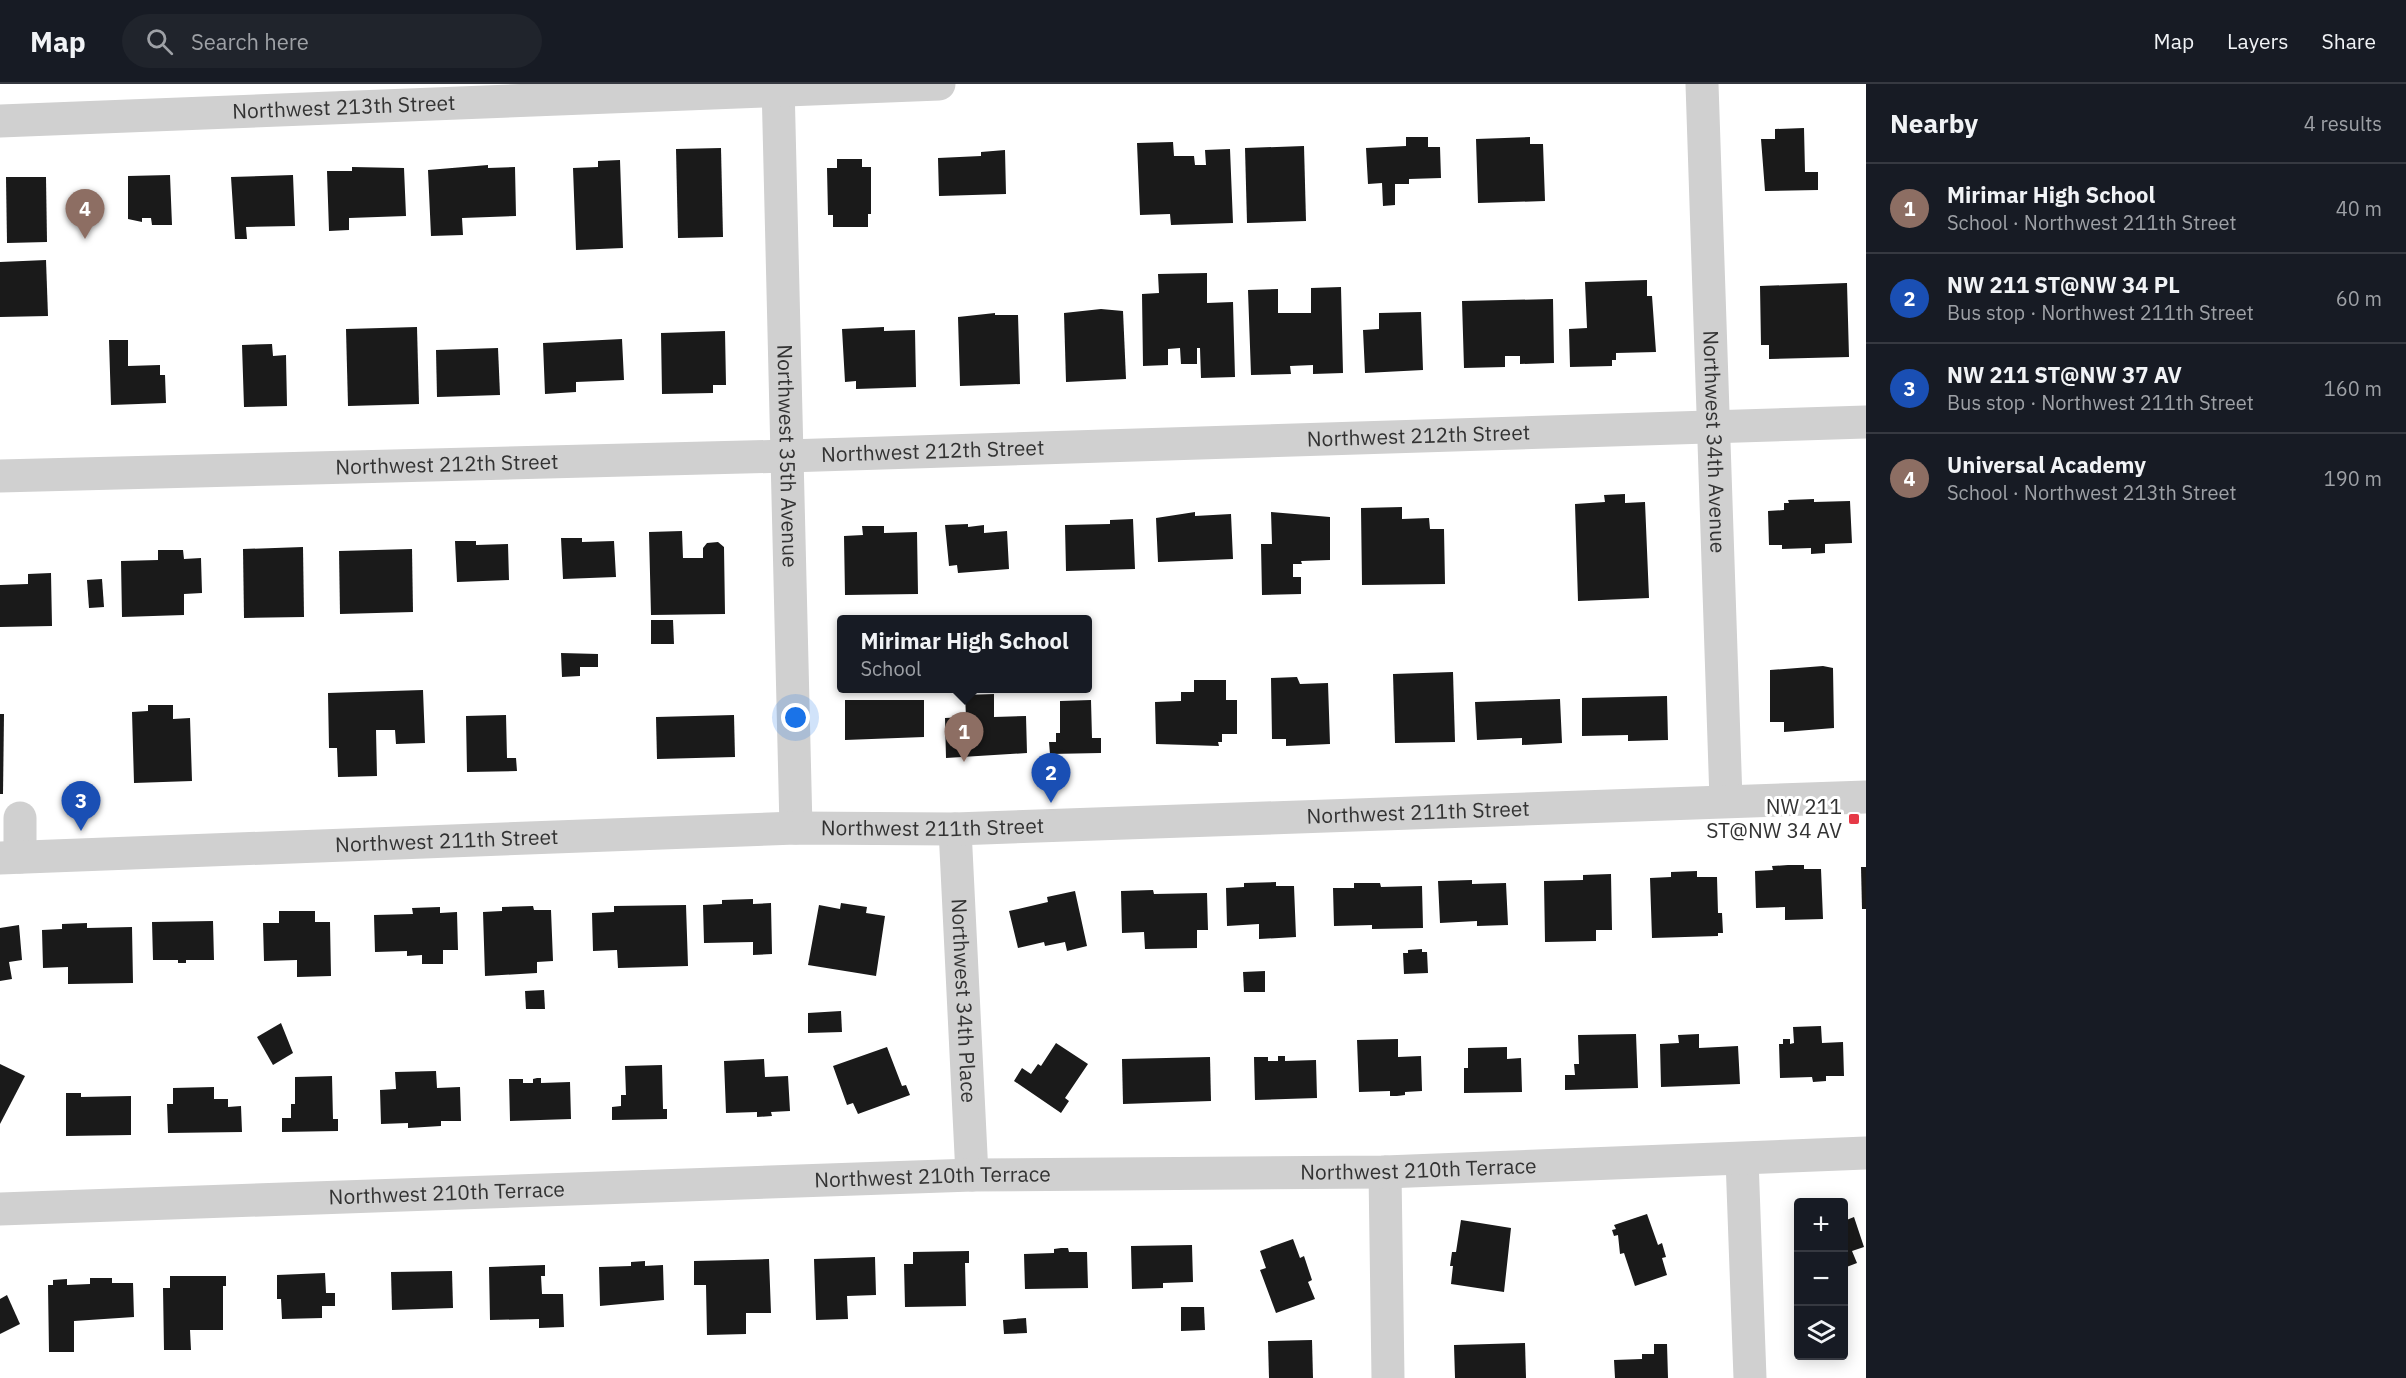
<!DOCTYPE html>
<meta charset="utf-8">
<style>
:root{--surface:#171b24;--page:#20242c;--text:#f1f3f6;--muted:#9ea1a6;--line:#363941;--accent:#d93025}
body{margin:0;font-family:"IBM Plex Sans",sans-serif;background:var(--page);color:var(--text)}
.controls{position:absolute;right:18px;bottom:18px;display:grid;overflow:hidden;border-radius:6px;box-shadow:0 3px 15px #0003}
.controls button{width:54px;height:54px;display:grid;place-items:center;padding:0;border:0;border-bottom:2px solid var(--line);background:var(--surface);color:var(--text);font:30px sans-serif}
.you{position:absolute;left:796px;top:634px;width:21px;height:21px;margin:-15px;border:4px solid #fff;border-radius:50%;background:#1a73e8;box-shadow:0 0 0 9px #1a73e833}
.badge{display:grid;place-items:center;width:39px;height:39px;border-radius:50%;background:var(--accent);color:#fff;font-size:20px;font-weight:700}
.pin{position:absolute;translate:-50% -50px;filter:drop-shadow(0 2px 3px #0008)}
.pin::after{content:'';position:absolute;top:32px;width:21px;height:18px;background:inherit;clip-path:polygon(0 0,100% 0,50% 100%)}
.popup{position:absolute;left:837px;top:531px;width:255px;height:78px;box-sizing:border-box;display:grid;place-content:center;border-radius:6px;background:var(--surface);filter:drop-shadow(0 2px 4px #0005);font-size:20px;white-space:nowrap;color:var(--muted)}
.popup b{font-size:22px;color:var(--text)}
.popup::after{content:'';position:absolute;left:50%;top:100%;margin-left:-12px;border:12px solid transparent;border-top-color:var(--surface)}
.list{margin:0;padding:0;list-style:none}
h2{display:flex;justify-content:space-between;align-items:center;height:78px;margin:0;padding:0 24px;font-size:26px}
h2 small{font-size:20px;font-weight:400;color:var(--muted)}
.list li{display:grid;grid-template-columns:39px 1fr auto;gap:18px;align-items:center;box-sizing:border-box;height:90px;padding:0 24px;border-top:2px solid var(--line)}
.list b{display:block;font-size:22px;white-space:nowrap}
.list p{margin:0;font-size:20px;white-space:nowrap;color:var(--muted)}
.list em{font-size:20px;font-style:normal;color:var(--muted)}
.icon{flex:none;width:33px;height:33px;fill:none;stroke:currentColor;stroke-width:2;stroke-linecap:round;stroke-linejoin:round}
.map{position:relative;flex:none;width:1866px;height:1294px;overflow:hidden}
header{display:flex;align-items:center;gap:36px;box-sizing:border-box;height:84px;padding:0 30px;background:var(--surface);border-bottom:2px solid var(--line)}
header strong{font-size:28px}
nav{display:flex;gap:33px;margin-inline-start:auto;font-size:21px}
.search{width:420px;height:54px;background:var(--page);display:flex;align-items:center;gap:15px;box-sizing:border-box;padding:0 21px;border-radius:33px;color:var(--muted);font-size:22px}
main{display:flex}
aside{flex:1;background:var(--surface)}
.map>svg:first-child{display:block}
</style>
<header>
<strong>Map</strong>
<div class="search"><svg class="icon" aria-label="search" viewBox="0 0 24 24"><circle cx="10" cy="10" r="6"/><path d="M15 15l6 6"/></svg>Search here</div>
<nav><a>Map</a><a>Layers</a><a>Share</a></nav>
</header>
<main>
<div class="map">
<svg width="1866" height="1294" viewBox="0 0 1866 1294">
<rect width="100%" height="100%" fill="#fff"/>
<g fill="#1a1a1a">
<polygon points="1804,44 1805,88 1818,88 1818,106 1765,107 1761,55 1775,55 1775,45"/>
<polygon points="1406,53 1428,53 1428,63 1440,63 1441,94 1409,95 1409,100 1395,100 1395,121 1383,122 1382,99 1368,100 1366,64 1406,62"/>
<polygon points="1530,53 1530,60 1543,60 1545,117 1478,119 1476,55"/>
<polygon points="1173,58 1174,72 1194,72 1195,81 1206,81 1205,66 1230,65 1233,139 1171,141 1170,130 1140,131 1137,59"/>
<polygon points="1304,62 1306,137 1247,139 1245,64"/>
<polygon points="721,64 723,153 678,154 676,65"/>
<polygon points="1005,66 1006,110 939,112 938,74 981,72 981,68"/>
<polygon points="837,75 862,75 862,83 871,83 871,130 868,130 868,143 833,143 833,131 828,131 827,84 837,84"/>
<polygon points="620,76 623,164 576,166 573,84 598,83 598,77"/>
<polygon points="488,81 488,84 515,83 516,132 462,134 463,151 431,152 428,86"/>
<polygon points="352,83 404,84 406,132 349,134 349,146 329,147 327,87 352,87"/>
<polygon points="170,91 172,141 152,141 151,134 142,134 142,138 128,135 128,92"/>
<polygon points="293,91 295,142 246,143 247,155 235,155 231,93"/>
<polygon points="6,93 46,93 47,158 7,159"/>
<polygon points="46,176 48,232 0,233 0,178"/>
<polygon points="1207,189 1207,219 1233,218 1235,293 1201,294 1200,264 1197,264 1197,280 1181,280 1180,264 1168,265 1168,281 1143,282 1142,210 1159,209 1158,190"/>
<polygon points="1647,196 1647,212 1652,212 1656,268 1616,269 1616,276 1612,276 1612,282 1570,283 1569,245 1587,244 1585,198"/>
<polygon points="1847,199 1849,273 1769,275 1769,261 1761,261 1760,202"/>
<polygon points="1341,203 1343,289 1313,290 1313,281 1290,282 1291,290 1251,291 1248,206 1278,205 1278,229 1311,229 1311,204"/>
<polygon points="1553,215 1554,279 1520,280 1520,272 1505,272 1505,283 1464,284 1462,217"/>
<polygon points="1101,225 1123,227 1126,295 1066,298 1064,229"/>
<polygon points="1421,228 1423,286 1365,289 1363,246 1379,245 1379,229"/>
<polygon points="995,229 995,231 1018,231 1020,300 960,302 958,233"/>
<polygon points="417,243 419,320 348,322 346,245"/>
<polygon points="884,243 884,247 915,246 916,303 856,305 856,297 845,298 842,245"/>
<polygon points="725,247 726,301 713,301 713,309 662,310 661,249"/>
<polygon points="622,255 624,296 576,298 576,308 545,310 543,259"/>
<polygon points="109,256 128,256 128,282 160,281 160,291 165,291 166,319 111,321"/>
<polygon points="272,260 273,272 286,271 287,322 244,323 242,261"/>
<polygon points="498,264 500,311 437,313 436,266"/>
<polygon points="1625,410 1625,419 1645,418 1649,514 1578,517 1575,420 1605,418 1604,411"/>
<polygon points="1814,415 1814,418 1850,417 1852,459 1825,460 1825,469 1811,470 1811,464 1782,465 1782,461 1769,461 1768,427 1784,426 1784,419 1789,419 1788,416"/>
<polygon points="1402,423 1402,435 1429,434 1430,445 1444,445 1445,500 1362,501 1361,424"/>
<polygon points="1195,428 1195,432 1231,430 1233,475 1158,478 1156,434"/>
<polygon points="1271,428 1330,433 1330,476 1301,477 1302,480 1293,480 1293,493 1301,493 1301,510 1262,511 1261,460 1272,460"/>
<polygon points="1133,435 1135,485 1066,487 1065,441 1110,440 1110,436"/>
<polygon points="968,440 968,443 984,441 984,449 1007,447 1009,485 958,489 957,481 949,482 945,441"/>
<polygon points="862,442 884,442 884,449 917,448 918,510 845,511 844,452 863,451"/>
<polygon points="682,447 683,474 703,474 703,464 707,459 718,458 724,463 725,530 651,531 649,448"/>
<polygon points="561,454 582,454 582,458 614,457 616,493 563,495"/>
<polygon points="455,457 476,457 476,461 508,460 509,496 457,498"/>
<polygon points="303,463 304,533 244,534 243,465"/>
<polygon points="412,465 413,528 340,530 339,467"/>
<polygon points="158,466 183,466 184,475 201,474 202,509 184,510 184,531 122,533 121,477 158,476"/>
<polygon points="51,489 52,542 0,543 0,501 28,500 28,490"/>
<polygon points="102,495 104,523 89,524 87,496"/>
<polygon points="651,536 673,536 674,560 651,560"/>
<polygon points="561,569 598,570 598,583 580,583 580,592 562,593"/>
<polygon points="1823,582 1833,584 1834,644 1784,648 1784,638 1770,638 1770,586"/>
<polygon points="1453,588 1455,658 1395,659 1393,590"/>
<polygon points="1297,593 1300,600 1328,599 1330,660 1286,662 1286,655 1272,655 1271,594"/>
<polygon points="1194,596 1226,596 1226,616 1237,616 1237,650 1222,650 1222,658 1218,658 1219,662 1156,660 1155,618 1181,617 1181,608 1194,608"/>
<polygon points="423,606 425,659 396,660 395,646 376,646 377,692 338,693 337,664 329,664 328,609"/>
<polygon points="994,610 994,633 1026,632 1027,669 946,674 945,634 966,633 965,611"/>
<polygon points="1667,612 1668,656 1628,657 1628,651 1582,652 1582,614"/>
<polygon points="1560,615 1562,659 1522,661 1522,654 1477,656 1475,618"/>
<polygon points="845,616 924,616 924,653 845,656"/>
<polygon points="1091,616 1092,654 1101,654 1101,669 1050,670 1049,658 1056,658 1056,649 1060,649 1060,617"/>
<polygon points="148,621 173,621 173,635 190,634 192,697 134,699 132,628 148,627"/>
<polygon points="0,630 4,630 3,710 0,710"/>
<polygon points="506,631 507,674 516,674 517,687 467,688 466,632"/>
<polygon points="734,631 735,673 657,675 656,633"/>
<polygon points="1788,781 1804,781 1804,785 1821,785 1823,835 1785,836 1785,823 1756,824 1755,787 1773,786 1772,782"/>
<polygon points="1861,783 1866,783 1866,825 1862,825"/>
<polygon points="1697,787 1697,793 1717,793 1718,829 1722,829 1723,849 1718,849 1718,852 1652,854 1650,794 1671,793 1671,788"/>
<polygon points="1611,790 1612,846 1596,846 1596,857 1545,858 1544,797 1583,796 1583,791"/>
<polygon points="1472,796 1472,800 1506,799 1508,841 1477,842 1477,837 1440,839 1438,797"/>
<polygon points="1276,798 1276,802 1294,802 1296,853 1259,855 1259,840 1227,842 1226,804 1244,803 1244,799"/>
<polygon points="1354,799 1380,799 1381,803 1422,802 1423,844 1372,845 1372,841 1334,842 1333,804 1354,804"/>
<polygon points="1153,806 1154,810 1207,809 1208,846 1197,846 1197,864 1145,865 1144,848 1122,849 1121,807"/>
<polygon points="1075,807 1087,862 1067,867 1065,858 1045,862 1044,858 1018,864 1009,827 1048,818 1047,813"/>
<polygon points="753,815 753,820 771,819 772,870 753,871 753,858 704,859 703,821 722,820 722,816"/>
<polygon points="841,819 867,823 866,829 885,832 876,892 808,881 819,821 840,825"/>
<polygon points="686,821 688,882 618,884 617,866 593,867 592,829 614,828 614,822"/>
<polygon points="533,822 534,826 551,826 553,877 537,878 537,889 485,892 483,828 502,827 502,823"/>
<polygon points="440,823 440,829 457,828 458,866 443,866 443,880 422,880 422,871 407,872 407,867 375,868 374,831 413,830 412,824"/>
<polygon points="279,827 315,827 315,838 330,838 331,892 297,893 297,876 264,877 263,839 279,839"/>
<polygon points="213,837 214,876 186,876 186,879 178,879 178,876 153,876 152,838"/>
<polygon points="87,839 87,844 132,843 133,899 68,900 68,883 43,884 42,846 62,845 62,840"/>
<polygon points="19,841 22,876 9,878 12,895 0,897 0,844"/>
<polygon points="1422,865 1422,868 1427,868 1428,889 1404,890 1403,869 1408,869 1408,866"/>
<polygon points="1265,887 1265,908 1244,908 1243,888"/>
<polygon points="544,906 545,925 526,925 525,907"/>
<polygon points="841,927 842,948 808,949 808,929"/>
<polygon points="281,939 293,969 273,981 257,953"/>
<polygon points="1821,942 1822,959 1843,958 1844,992 1826,992 1826,997 1813,998 1812,993 1780,994 1779,960 1783,960 1783,955 1790,955 1790,960 1794,959 1793,943"/>
<polygon points="1636,950 1638,1004 1565,1006 1565,991 1575,991 1574,980 1579,980 1578,951"/>
<polygon points="1699,950 1699,964 1738,962 1740,1000 1661,1003 1660,960 1679,959 1678,951"/>
<polygon points="1398,955 1398,973 1421,972 1422,1007 1405,1008 1405,1011 1397,1012 1390,1012 1390,1007 1359,1008 1357,956"/>
<polygon points="1056,959 1088,980 1065,1014 1069,1017 1061,1029 1014,997 1022,984 1031,990 1038,980 1041,982"/>
<polygon points="887,963 902,1002 906,1001 910,1011 858,1030 853,1019 847,1021 833,982"/>
<polygon points="1507,963 1507,975 1521,974 1522,1008 1464,1009 1464,984 1468,984 1468,964"/>
<polygon points="1278,972 1285,972 1285,977 1316,976 1317,1014 1255,1016 1254,973 1268,973 1268,977 1278,977"/>
<polygon points="1210,973 1211,1017 1123,1020 1122,975"/>
<polygon points="764,975 765,993 788,992 790,1027 771,1028 772,1032 757,1033 757,1028 726,1029 724,977"/>
<polygon points="0,980 25,992 0,1040"/>
<polygon points="662,981 663,1025 667,1025 667,1035 612,1036 612,1023 621,1022 621,1011 626,1011 625,982"/>
<polygon points="436,987 437,1004 460,1003 461,1037 441,1037 441,1042 408,1044 408,1039 381,1040 380,1006 396,1005 395,988"/>
<polygon points="332,992 333,1035 338,1035 338,1047 282,1048 282,1034 291,1034 291,1020 295,1020 295,993"/>
<polygon points="537,994 541,994 541,999 570,998 571,1035 510,1037 509,995 523,995 523,999 533,999 533,995"/>
<polygon points="214,1003 214,1015 228,1015 228,1023 241,1022 242,1048 168,1049 167,1020 173,1020 173,1004"/>
<polygon points="66,1009 81,1009 81,1013 131,1012 131,1051 66,1052"/>
<polygon points="1647,1130 1658,1161 1662,1159 1666,1173 1662,1174 1667,1191 1635,1202 1624,1169 1620,1170 1618,1151 1614,1152 1612,1146 1616,1145 1614,1141"/>
<polygon points="1854,1133 1864,1163 1852,1167 1857,1179 1844,1184 1844,1137"/>
<polygon points="1461,1136 1511,1144 1504,1208 1451,1200 1453,1182 1450,1182 1452,1168 1456,1168"/>
<polygon points="1293,1155 1300,1174 1304,1172 1312,1196 1308,1198 1315,1215 1276,1229 1260,1186 1266,1184 1260,1167"/>
<polygon points="1192,1161 1193,1198 1163,1199 1163,1204 1132,1205 1131,1162"/>
<polygon points="1061,1164 1068,1164 1069,1168 1087,1168 1088,1204 1025,1205 1024,1170 1054,1169 1054,1165"/>
<polygon points="969,1167 969,1179 965,1179 966,1222 905,1223 904,1180 913,1180 913,1168"/>
<polygon points="875,1173 876,1211 847,1212 848,1235 816,1236 814,1175"/>
<polygon points="769,1175 771,1229 746,1229 746,1250 707,1251 706,1201 694,1201 694,1177"/>
<polygon points="645,1177 645,1182 663,1181 664,1216 600,1222 599,1183 631,1182 631,1178"/>
<polygon points="545,1181 545,1192 541,1192 542,1210 563,1210 564,1243 539,1244 539,1235 490,1236 489,1183"/>
<polygon points="452,1187 453,1224 392,1226 391,1188"/>
<polygon points="325,1189 326,1209 335,1209 335,1222 322,1222 322,1234 282,1235 281,1215 277,1215 277,1191"/>
<polygon points="170,1192 226,1192 226,1202 223,1202 223,1246 190,1246 191,1266 164,1266 163,1204 170,1204"/>
<polygon points="90,1194 112,1194 112,1199 133,1199 134,1233 74,1237 74,1268 49,1268 48,1201 53,1201 53,1196 67,1195 67,1201 90,1200"/>
<polygon points="7,1211 20,1240 0,1250 0,1215"/>
<polygon points="1181,1223 1204,1223 1205,1246 1181,1247"/>
<polygon points="1026,1234 1027,1249 1004,1250 1003,1236"/>
<polygon points="1312,1256 1313,1294 1269,1294 1268,1257"/>
<polygon points="1525,1259 1526,1294 1455,1294 1454,1261"/>
<polygon points="1654,1260 1667,1260 1668,1294 1615,1294 1614,1276 1642,1275 1642,1270 1654,1270"/>
</g>
<g fill="none" stroke-linecap="round" stroke-linejoin="round">
<g stroke="#d0d0d0" stroke-width="33">
<path id="s1" d="M778,0l18,744"/>
<path id="s2" d="M1702,0l24,716"/>
<path id="s3" d="M0,37l939,-37"/>
<path id="s4" d="M0,392l787,-20 1079,-34"/>
<polyline points="20,734 20,773"/>
<path id="s5" d="M955,745l17,346"/>
<path id="s6" d="M0,774l796,-30 159,1 911,-32"/>
<polyline points="1742,1075 1750,1294"/>
<polyline points="1385,1088 1388,1294"/>
<path id="s7" d="M0,1125l972,-34 413,-3 481,-19"/>
</g>
</g>
<rect fill="#e63946" stroke="#fff" stroke-width="2" x="1848" y="729" width="12" height="12" rx="3"/>
<g text-anchor="middle" stroke-width="6" stroke-linejoin="round" paint-order="stroke">
<g font-size="21" fill="#333" stroke="#fff">
<text dy="7" stroke="none"><textPath href="#s3" startOffset="344">Northwest 213th Street</textPath></text>
<text dy="7" stroke="none"><textPath href="#s4" startOffset="1419">Northwest 212th Street</textPath></text>
<text dy="7" stroke="none"><textPath href="#s2" startOffset="358">Northwest 34th Avenue</textPath></text>
<text dy="7" stroke="none"><textPath href="#s4" startOffset="933">Northwest 212th Street</textPath></text>
<text dy="7" stroke="none"><textPath href="#s1" startOffset="372">Northwest 35th Avenue</textPath></text>
<text dy="7" stroke="none"><textPath href="#s4" startOffset="447">Northwest 212th Street</textPath></text>
<text dy="7" stroke="none"><textPath href="#s6" startOffset="1419">Northwest 211th Street</textPath></text>
<text dy="7" stroke="none"><textPath href="#s6" startOffset="933">Northwest 211th Street</textPath></text>
<text dy="7" stroke="none"><textPath href="#s6" startOffset="447">Northwest 211th Street</textPath></text>
<text dy="7" stroke="none"><textPath href="#s5" startOffset="172">Northwest 34th Place</textPath></text>
<text dy="7" stroke="none"><textPath href="#s7" startOffset="1419">Northwest 210th Terrace</textPath></text>
<text dy="7" stroke="none"><textPath href="#s7" startOffset="933">Northwest 210th Terrace</textPath></text>
<text dy="7" stroke="none"><textPath href="#s7" startOffset="447">Northwest 210th Terrace</textPath></text>
</g>
<g font-size="21" fill="#333" stroke="#fff" text-anchor="end">
<text x="1842" y="730">NW 211<tspan x="1842" dy="24">ST@NW 34 AV</tspan></text>
</g>
</g>
</svg>
<div class="controls">
<button>+</button>
<button>−</button>
<button><svg class="icon" aria-label="layers" viewBox="0 0 24 24"><path d="M12 4l9 5-9 5-9-5zM3 14l9 5 9-5"/></svg></button>
</div>
<div class="you"></div>
<div class="pin badge" style="left:964px;top:678px;background:#8d6e63">1</div>
<div class="popup"><b>Mirimar High School</b>School</div>
<div class="pin badge" style="left:1051px;top:719px;background:#1a4fb4">2</div>
<div class="pin badge" style="left:81px;top:747px;background:#1a4fb4">3</div>
<div class="pin badge" style="left:85px;top:155px;background:#8d6e63">4</div>
</div>
<aside>
<h2>Nearby<small>4 results</small></h2>
<ul class="list">
<li><span class="badge" style="background:#8d6e63">1</span><div><b>Mirimar High School</b><p>School · Northwest 211th Street</p></div><em>40 m</em></li>
<li><span class="badge" style="background:#1a4fb4">2</span><div><b>NW 211 ST@NW 34 PL</b><p>Bus stop · Northwest 211th Street</p></div><em>60 m</em></li>
<li><span class="badge" style="background:#1a4fb4">3</span><div><b>NW 211 ST@NW 37 AV</b><p>Bus stop · Northwest 211th Street</p></div><em>160 m</em></li>
<li><span class="badge" style="background:#8d6e63">4</span><div><b>Universal Academy</b><p>School · Northwest 213th Street</p></div><em>190 m</em></li>
</ul>
</aside>
</main>
